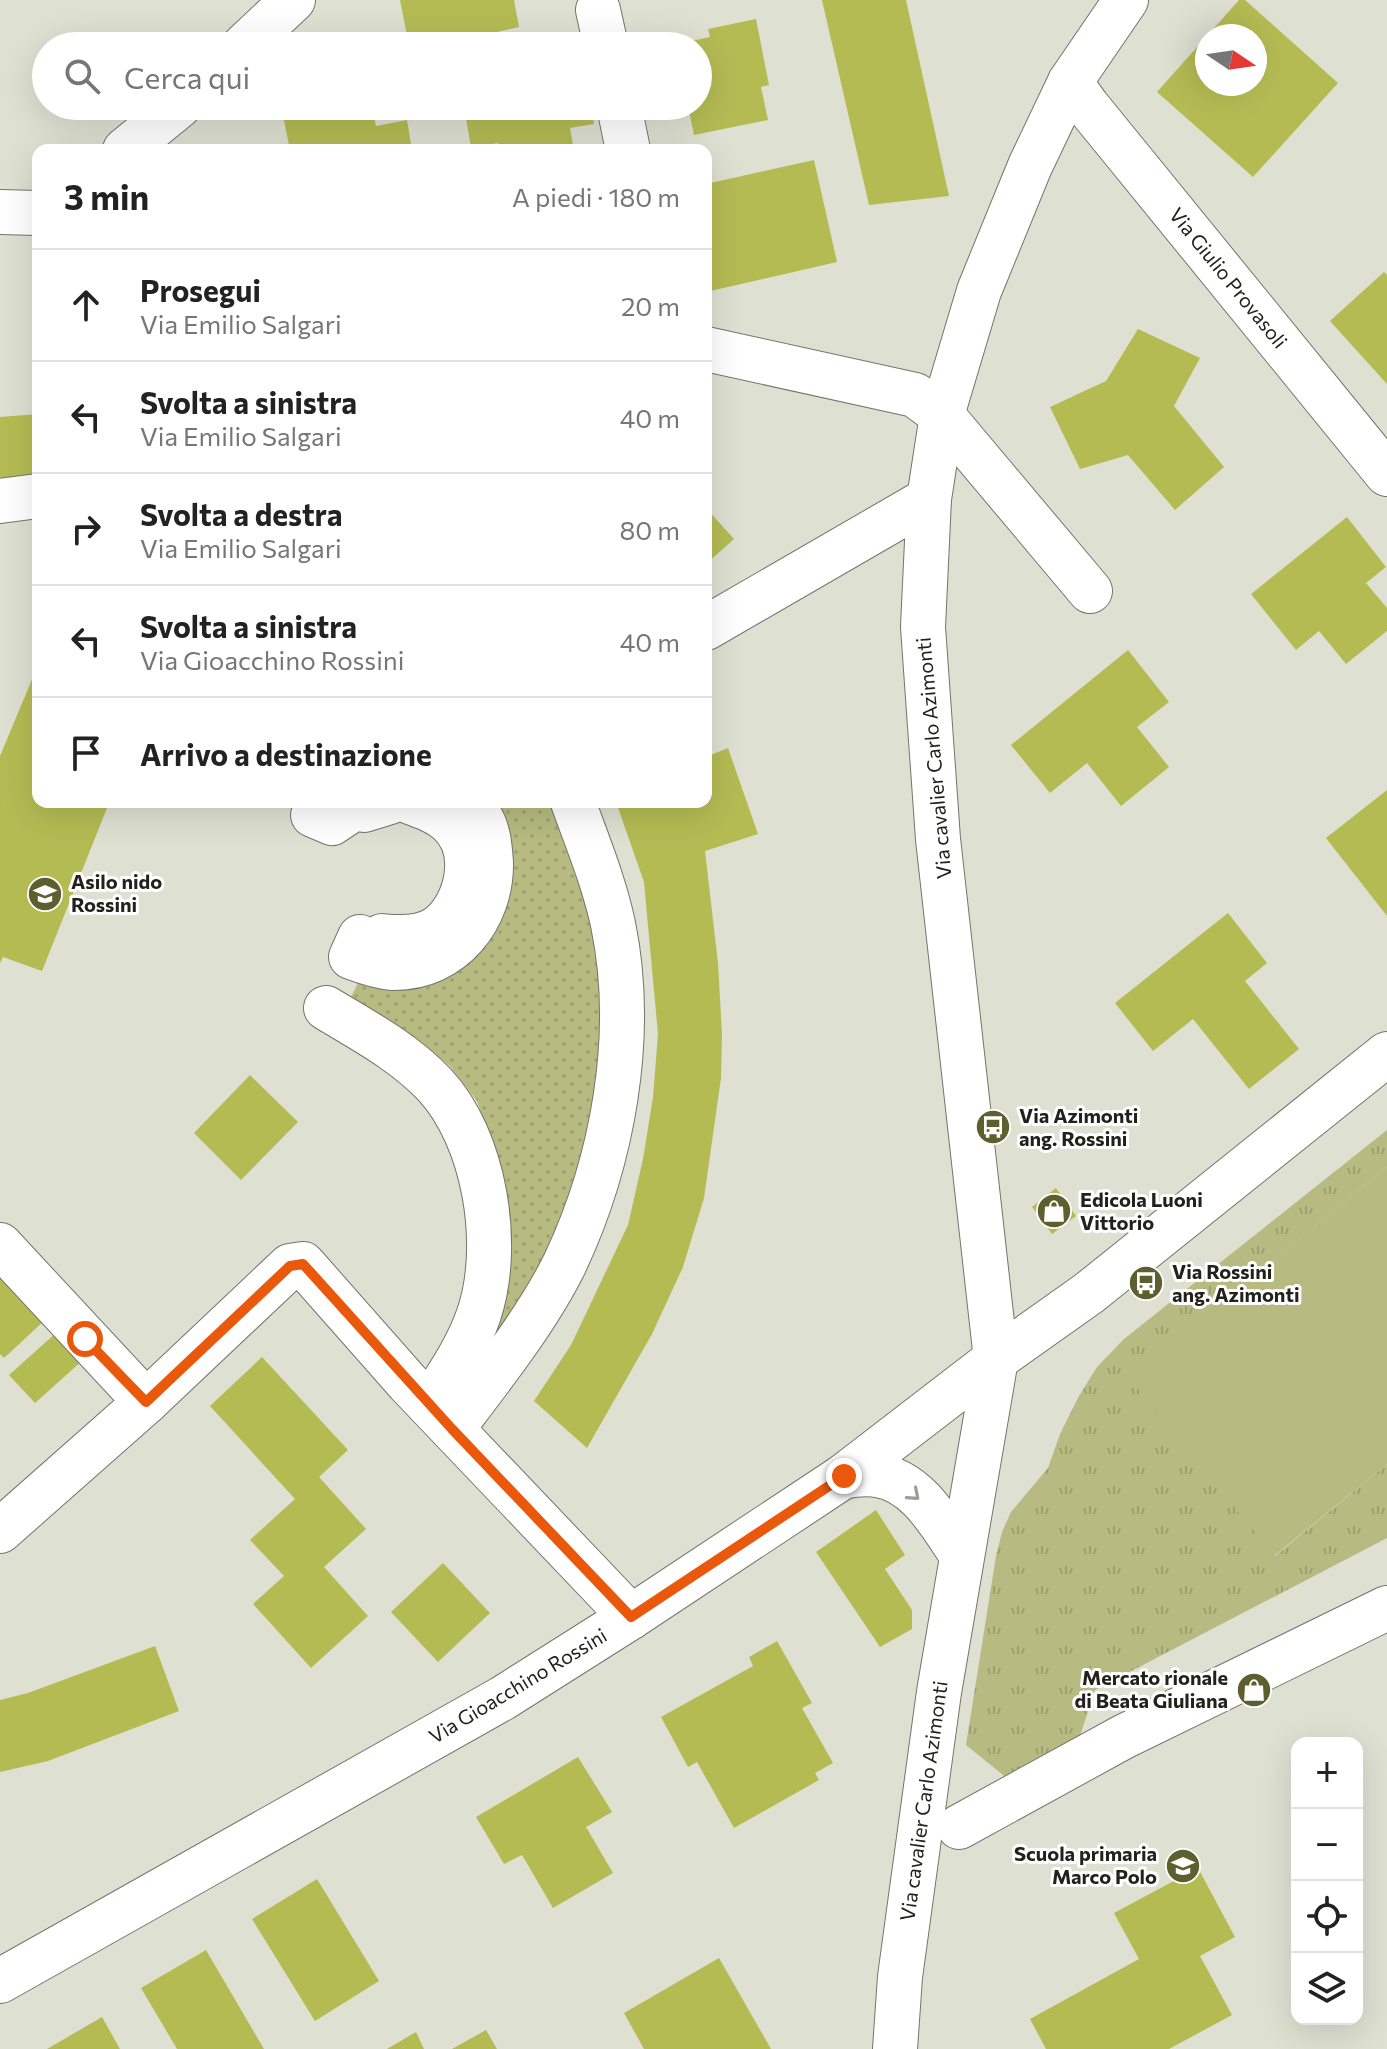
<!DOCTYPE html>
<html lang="it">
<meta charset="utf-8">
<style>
:root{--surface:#fff;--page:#f2f2f2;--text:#222;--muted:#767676;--line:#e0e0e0}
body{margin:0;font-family:Commissioner,sans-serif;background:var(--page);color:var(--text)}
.controls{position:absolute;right:24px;bottom:24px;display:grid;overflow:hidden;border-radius:16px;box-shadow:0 8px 32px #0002}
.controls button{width:72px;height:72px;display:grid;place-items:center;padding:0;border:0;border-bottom:2px solid var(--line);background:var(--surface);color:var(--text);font:40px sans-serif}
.compass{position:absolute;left:1195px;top:24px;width:72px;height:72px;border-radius:50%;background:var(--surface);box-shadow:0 8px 32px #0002;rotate:103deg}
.stop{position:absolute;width:24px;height:24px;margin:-18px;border:6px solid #ea580c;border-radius:50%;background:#fff}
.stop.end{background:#ea580c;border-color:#fff;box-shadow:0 2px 8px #0008}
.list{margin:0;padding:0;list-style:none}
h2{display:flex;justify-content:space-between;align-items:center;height:104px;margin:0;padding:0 32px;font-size:34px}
h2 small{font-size:26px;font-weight:400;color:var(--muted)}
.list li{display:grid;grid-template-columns:52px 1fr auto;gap:24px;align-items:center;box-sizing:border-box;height:112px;padding:0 32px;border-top:2px solid var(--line)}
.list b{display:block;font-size:30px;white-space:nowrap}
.list p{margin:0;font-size:26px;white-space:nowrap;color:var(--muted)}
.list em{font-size:26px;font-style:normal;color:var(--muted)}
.icon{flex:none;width:44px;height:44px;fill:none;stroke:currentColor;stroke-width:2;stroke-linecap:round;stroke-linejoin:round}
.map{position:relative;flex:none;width:1387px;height:2049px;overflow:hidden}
.search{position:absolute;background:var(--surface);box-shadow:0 8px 32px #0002;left:32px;top:32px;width:680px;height:88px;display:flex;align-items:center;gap:20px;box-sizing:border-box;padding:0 28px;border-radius:44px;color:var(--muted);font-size:30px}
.panel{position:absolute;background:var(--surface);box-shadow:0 8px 32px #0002;left:32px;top:144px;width:680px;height:664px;border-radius:16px}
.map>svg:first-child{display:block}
</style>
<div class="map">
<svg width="1387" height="2049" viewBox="0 0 1387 2049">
<defs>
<pattern id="grass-tufts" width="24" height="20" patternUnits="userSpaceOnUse" patternTransform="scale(2)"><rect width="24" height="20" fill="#b7bb81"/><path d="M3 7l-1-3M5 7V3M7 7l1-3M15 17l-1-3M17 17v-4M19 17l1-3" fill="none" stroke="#9da06f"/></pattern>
<pattern id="park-dots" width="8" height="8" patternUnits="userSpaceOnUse" patternTransform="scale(2)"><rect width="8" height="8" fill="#b7bb81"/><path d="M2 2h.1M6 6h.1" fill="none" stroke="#9da06f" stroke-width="1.8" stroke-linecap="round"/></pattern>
</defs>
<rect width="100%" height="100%" fill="#dee0d2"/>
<polygon fill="url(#grass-tufts)" points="1387,1130 1387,1167 1130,1378 1275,1556 1387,1464 1387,1538 1095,1690 1078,1742 1008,1779 966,1745 996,1556 1002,1532 1011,1512 1048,1468 1060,1434 1079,1396 1097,1367 1124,1339"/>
<polygon fill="url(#park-dots)" points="465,802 585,802 627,1060 520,1357 489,1339 502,1185 495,1149 477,1101 450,1066 420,1042 349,1001 368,963 420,964"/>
<polygon fill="#b7bb81" points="1387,1167 1387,1464 1274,1556 1129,1378"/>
<g fill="#b5bb53">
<polygon points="400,0 514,0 519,27 466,39 468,46 409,46"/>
<polygon points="822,0 906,0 949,196 869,205"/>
<polygon points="1239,0 1245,0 1338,83 1253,177 1157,92 1207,36 1207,84 1255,84 1255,36 1207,36"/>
<polygon points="756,19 769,85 761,87 768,120 694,135 688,106 698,106 698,46 673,45 710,37 708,29"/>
<polygon points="671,37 673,46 632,46 632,45"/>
<polygon points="281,106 372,106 376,126 407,120 412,150 290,150"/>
<polygon points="464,106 591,106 594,124 570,128 574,150 499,150 498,143 471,148"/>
<polygon points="814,160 837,262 706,292 706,184"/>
<polygon points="1384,272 1387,275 1387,384 1330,321"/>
<polygon points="1138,329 1200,358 1174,406 1224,467 1175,510 1128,455 1080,469 1050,407 1106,381"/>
<polygon points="38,414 38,475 0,478 0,417"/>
<polygon points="706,508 734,539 706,564"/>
<polygon points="1347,517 1386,567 1366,583 1387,608 1387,631 1346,664 1319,631 1296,650 1251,594"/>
<polygon points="1128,650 1169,702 1137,727 1169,767 1121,806 1087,763 1050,793 1011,745"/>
<polygon points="38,665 38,802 109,803 42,971 3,957 0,963 0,756"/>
<polygon points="728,748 758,834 705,851 718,963 722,1034 721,1078 704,1198 683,1267 652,1334 587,1448 534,1401 571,1345 628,1225 643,1159 653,1097 658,1034 644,882 616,802 706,802 706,757"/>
<polygon points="1387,790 1387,916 1326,838"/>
<polygon points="1228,913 1267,963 1245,981 1299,1049 1249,1089 1193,1019 1153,1051 1115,1003"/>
<polygon points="250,1075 298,1122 241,1180 194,1133"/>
<polygon points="1056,1188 1076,1216 1052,1234 1032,1207"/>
<polygon points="0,1272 45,1320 4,1358 0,1354"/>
<polygon points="57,1332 83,1360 35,1403 9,1375"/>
<polygon points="262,1357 348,1450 319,1477 366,1529 324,1567 368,1616 311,1668 253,1604 284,1576 250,1540 295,1499 210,1406"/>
<polygon points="876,1510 905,1555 885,1569 912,1610 912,1629 880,1647 816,1552"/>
<polygon points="443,1563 490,1613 438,1662 391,1612"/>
<polygon points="777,1641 812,1703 802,1708 833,1763 815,1773 819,1780 734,1828 697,1762 688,1767 661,1717 753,1666 749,1657"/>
<polygon points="155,1646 179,1711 48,1761 0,1772 0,1700 28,1693"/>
<polygon points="578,1757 612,1812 586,1827 613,1873 553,1908 522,1855 504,1864 476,1817"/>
<polygon points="1198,1868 1235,1937 1200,1956 1232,2015 1169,2049 1046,2049 1030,2019 1139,1959 1114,1913"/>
<polygon points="317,1879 379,1981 315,2021 252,1919"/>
<polygon points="206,1950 264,2049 177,2049 141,1988"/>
<polygon points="719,1958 771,2049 644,2049 624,2013"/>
<polygon points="102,2017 120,2049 47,2049"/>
<polygon points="486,2030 497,2049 452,2049"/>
<polygon points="416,2032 424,2049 387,2049"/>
</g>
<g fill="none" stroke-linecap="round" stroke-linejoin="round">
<g stroke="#747569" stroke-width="46">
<g id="minor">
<polyline points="598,10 606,46"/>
<polyline points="244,46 293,0"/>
<polyline points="1070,82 1088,107 1387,474"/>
<polyline points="619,106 628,150"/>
<polyline points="125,150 179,106"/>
<polyline points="0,212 38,213"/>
<polyline points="706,349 915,395 942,415 1090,591"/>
<polyline points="0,501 38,496"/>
<polyline points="706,628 929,499"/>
<polyline points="321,802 313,815 332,823 359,805 364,810 390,802"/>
<path d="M410,802c14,5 28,10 39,20 31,27 19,84 -12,106 -15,10 -37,10 -55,8l-5,9 -17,-8 -9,20c13,5 28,10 42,11 59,1 99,-50 98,-105 -1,-14 -2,-31 -9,-43 -5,-6 -12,-12 -17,-18"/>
<path d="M326,1008c38,23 78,44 109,77 50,54 67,160 44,229 -11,33 -31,62 -50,91"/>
<polyline points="0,1245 146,1402"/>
<path d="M452,1429c38,-50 85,-109 113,-166 48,-102 71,-228 48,-339 -9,-42 -26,-83 -40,-122"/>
<path d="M844,1476c11,-1 22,-3 32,-1 41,5 64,48 85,79"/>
<polyline points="0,1531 146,1402 290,1266 303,1264 408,1383 631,1617"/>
<polyline points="959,1827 1123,1737 1387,1608"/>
<polyline points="0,1981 503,1698 631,1617 844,1476 996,1359 1089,1293 1387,1054"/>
<polyline points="895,2049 900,1977 939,1692 996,1359 938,839 923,627 929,499 942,415 979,291 1030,166 1070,82 1126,0"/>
</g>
</g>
<use href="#minor" stroke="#fff" stroke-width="44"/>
</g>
<defs><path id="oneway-chevron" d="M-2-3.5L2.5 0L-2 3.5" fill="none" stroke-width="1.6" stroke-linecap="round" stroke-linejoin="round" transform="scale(2)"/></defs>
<use stroke="#9c9c99" href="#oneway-chevron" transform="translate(914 1495) rotate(41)"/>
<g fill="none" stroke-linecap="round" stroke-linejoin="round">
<polyline stroke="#ea580c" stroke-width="10" points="85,1339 146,1402 290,1266 303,1264 452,1429 631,1617 844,1476"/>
</g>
<defs>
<g id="school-disc" transform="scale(1.8)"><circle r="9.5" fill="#5d602e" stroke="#fff"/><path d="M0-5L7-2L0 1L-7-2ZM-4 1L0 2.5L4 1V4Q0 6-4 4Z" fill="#fff"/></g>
<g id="bus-disc" transform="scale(1.8)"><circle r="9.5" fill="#5d602e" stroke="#fff"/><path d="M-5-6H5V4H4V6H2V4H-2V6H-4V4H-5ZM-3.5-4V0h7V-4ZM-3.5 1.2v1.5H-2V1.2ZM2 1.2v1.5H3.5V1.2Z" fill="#fff"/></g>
<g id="shop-disc" transform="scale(1.8)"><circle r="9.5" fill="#5d602e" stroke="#fff"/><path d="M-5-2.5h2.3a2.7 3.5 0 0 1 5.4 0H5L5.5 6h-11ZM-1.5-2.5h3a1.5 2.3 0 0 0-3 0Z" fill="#fff"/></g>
</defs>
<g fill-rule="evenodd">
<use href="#school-disc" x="45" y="894"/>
<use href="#bus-disc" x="993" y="1127"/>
<use href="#shop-disc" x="1054" y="1211"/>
<use href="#bus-disc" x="1146" y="1283"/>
<use href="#shop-disc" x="1254" y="1690"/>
<use href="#school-disc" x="1183" y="1866"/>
</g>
<g text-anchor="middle" stroke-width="6" stroke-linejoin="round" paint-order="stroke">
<g font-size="20" fill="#22221d" stroke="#fff">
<text transform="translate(1228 278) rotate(51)" y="7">Via Giulio Provasoli</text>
<text transform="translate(934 758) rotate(-95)" y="7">Via cavalier Carlo Azimonti</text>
<text transform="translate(518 1686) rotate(-31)" y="7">Via Gioacchino Rossini</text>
<text transform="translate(924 1801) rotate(-82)" y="7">Via cavalier Carlo Azimonti</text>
</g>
<g font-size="20" font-weight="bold" fill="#22221d" stroke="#fff" text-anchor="start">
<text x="71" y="889">Asilo nido<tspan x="71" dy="23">Rossini</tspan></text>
<text x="1019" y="1123">Via Azimonti<tspan x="1019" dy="23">ang. Rossini</tspan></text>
<text x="1080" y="1207">Edicola Luoni<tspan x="1080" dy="23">Vittorio</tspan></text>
<text x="1172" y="1279">Via Rossini<tspan x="1172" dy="23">ang. Azimonti</tspan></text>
<text x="1228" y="1685" text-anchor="end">Mercato rionale<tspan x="1228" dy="23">di Beata Giuliana</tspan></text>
<text x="1157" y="1861" text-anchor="end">Scuola primaria<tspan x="1157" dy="23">Marco Polo</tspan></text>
</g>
</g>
</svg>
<div class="controls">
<button>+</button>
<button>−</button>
<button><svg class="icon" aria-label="locate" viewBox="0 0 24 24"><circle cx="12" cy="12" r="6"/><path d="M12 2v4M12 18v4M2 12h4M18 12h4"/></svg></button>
<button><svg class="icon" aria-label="layers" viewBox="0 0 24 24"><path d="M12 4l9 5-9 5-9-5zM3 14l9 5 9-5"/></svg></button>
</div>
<svg class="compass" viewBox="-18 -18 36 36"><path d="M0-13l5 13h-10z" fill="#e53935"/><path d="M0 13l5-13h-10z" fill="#767676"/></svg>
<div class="stop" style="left:85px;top:1339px"></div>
<div class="stop end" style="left:844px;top:1476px"></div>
<div class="search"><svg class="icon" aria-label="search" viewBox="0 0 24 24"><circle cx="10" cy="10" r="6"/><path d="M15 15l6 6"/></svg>Cerca qui</div>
<section class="panel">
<h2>3 min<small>A piedi · 180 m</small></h2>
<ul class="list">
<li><svg class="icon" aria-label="ahead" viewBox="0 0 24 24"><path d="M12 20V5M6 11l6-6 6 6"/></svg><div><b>Prosegui</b><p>Via Emilio Salgari</p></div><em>20 m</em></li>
<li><svg class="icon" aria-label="left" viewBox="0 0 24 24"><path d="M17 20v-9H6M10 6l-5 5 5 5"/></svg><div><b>Svolta a sinistra</b><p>Via Emilio Salgari</p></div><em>40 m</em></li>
<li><svg class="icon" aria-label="right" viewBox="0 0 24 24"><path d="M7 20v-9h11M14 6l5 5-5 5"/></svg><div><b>Svolta a destra</b><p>Via Emilio Salgari</p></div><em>80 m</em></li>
<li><svg class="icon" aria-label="left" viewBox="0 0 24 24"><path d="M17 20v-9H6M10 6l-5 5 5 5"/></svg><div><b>Svolta a sinistra</b><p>Via Gioacchino Rossini</p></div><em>40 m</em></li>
<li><svg class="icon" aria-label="arrive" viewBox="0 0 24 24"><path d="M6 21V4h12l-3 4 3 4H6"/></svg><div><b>Arrivo a destinazione</b></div></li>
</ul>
</section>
</div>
